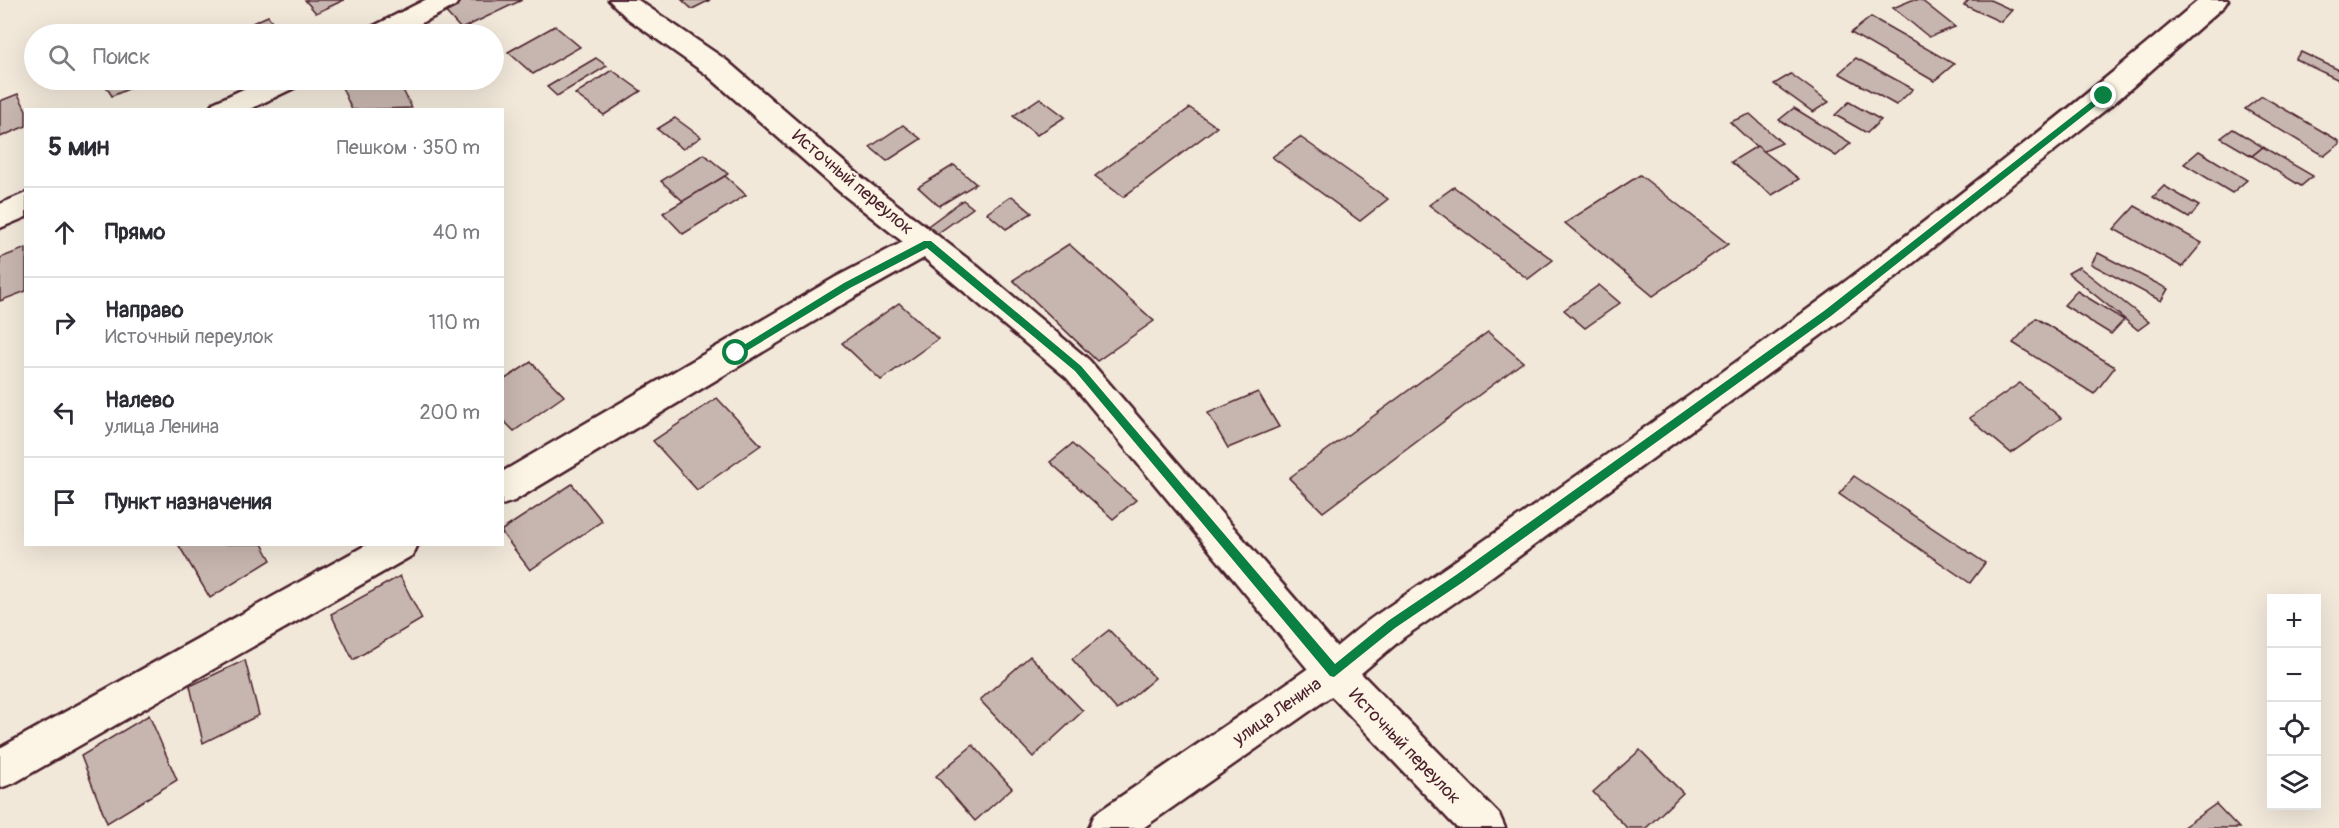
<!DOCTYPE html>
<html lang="ru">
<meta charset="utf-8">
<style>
:root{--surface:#fff;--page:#f7f7f7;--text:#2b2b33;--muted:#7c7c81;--line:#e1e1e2}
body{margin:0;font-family:Pangolin,sans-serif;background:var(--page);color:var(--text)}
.controls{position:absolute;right:18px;bottom:18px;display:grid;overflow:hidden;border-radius:0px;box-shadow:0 6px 24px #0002}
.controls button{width:54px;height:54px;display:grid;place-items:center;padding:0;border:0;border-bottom:2px solid var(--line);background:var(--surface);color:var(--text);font:30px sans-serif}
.stop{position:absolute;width:18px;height:18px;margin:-14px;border:4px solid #0b8043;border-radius:50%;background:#fff}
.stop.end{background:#0b8043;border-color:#fff;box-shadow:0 2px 6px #0008}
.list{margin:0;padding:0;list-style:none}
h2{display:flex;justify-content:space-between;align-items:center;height:78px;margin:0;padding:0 24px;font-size:26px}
h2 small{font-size:20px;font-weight:400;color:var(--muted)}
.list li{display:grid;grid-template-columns:39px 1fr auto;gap:18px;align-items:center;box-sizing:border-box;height:90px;padding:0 24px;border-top:2px solid var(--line)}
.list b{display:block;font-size:22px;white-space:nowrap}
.list p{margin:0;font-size:20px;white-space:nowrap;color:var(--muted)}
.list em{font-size:20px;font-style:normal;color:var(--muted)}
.icon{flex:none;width:33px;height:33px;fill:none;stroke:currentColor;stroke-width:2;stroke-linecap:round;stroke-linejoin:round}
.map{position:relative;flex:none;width:2339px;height:828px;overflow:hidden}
.search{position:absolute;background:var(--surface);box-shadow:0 6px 24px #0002;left:24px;top:24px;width:480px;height:66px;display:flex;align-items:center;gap:15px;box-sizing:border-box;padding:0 21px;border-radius:33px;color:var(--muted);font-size:22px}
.panel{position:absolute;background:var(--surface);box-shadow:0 6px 24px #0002;left:24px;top:108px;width:480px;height:438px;border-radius:0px}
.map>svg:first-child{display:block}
</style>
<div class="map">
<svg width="2339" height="828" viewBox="0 0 2339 828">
<rect width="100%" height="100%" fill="#f1e8da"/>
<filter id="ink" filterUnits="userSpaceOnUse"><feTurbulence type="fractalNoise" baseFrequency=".0167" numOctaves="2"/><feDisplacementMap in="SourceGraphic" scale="12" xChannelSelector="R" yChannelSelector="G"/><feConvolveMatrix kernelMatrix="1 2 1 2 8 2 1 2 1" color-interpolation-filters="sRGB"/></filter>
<g filter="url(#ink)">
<g fill="#c7b6af" stroke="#4a1f2b" stroke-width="1.5">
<polygon points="305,0 344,0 316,13"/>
<polygon points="462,0 522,0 461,29 443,9"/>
<polygon points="682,0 710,0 692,9"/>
<polygon points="1912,0 1921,0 1955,27 1929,37 1893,8"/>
<polygon points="1969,0 1990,0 2012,10 2001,22 1964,5"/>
<polygon points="268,16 282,34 230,33"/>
<polygon points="1871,17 1954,64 1934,81 1851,33"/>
<polygon points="555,26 580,47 533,74 508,52"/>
<polygon points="2301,52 2339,70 2339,80 2295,59"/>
<polygon points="596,58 607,66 557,96 547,87"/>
<polygon points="1856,58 1913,89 1896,105 1839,73"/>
<polygon points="612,70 641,91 604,115 575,94"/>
<polygon points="1791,74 1829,102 1813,112 1774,84"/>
<polygon points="102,80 149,80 112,96"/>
<polygon points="357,80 398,80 412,108 352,110 341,85"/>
<polygon points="18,94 26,110 26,126 0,137 0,101"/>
<polygon points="2262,96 2339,141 2339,144 2324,156 2245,109"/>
<polygon points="1040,98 1065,117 1037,135 1013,116"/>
<polygon points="1849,102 1881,120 1867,133 1835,115"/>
<polygon points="1190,108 1217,127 1123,197 1095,176"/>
<polygon points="1794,108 1851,143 1836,156 1779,120"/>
<polygon points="1750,114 1782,143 1762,152 1730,122"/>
<polygon points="675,118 701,137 683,149 657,129"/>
<polygon points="903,125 921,139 887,161 870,147"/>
<polygon points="2233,129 2263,147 2252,156 2221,138"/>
<polygon points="1300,137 1388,199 1360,221 1272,157"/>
<polygon points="1757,146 1799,179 1772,195 1731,162"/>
<polygon points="2263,147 2313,176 2301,186 2252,156"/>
<polygon points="2199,151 2247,180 2232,193 2184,164"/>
<polygon points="704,154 728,174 684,202 661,181"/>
<polygon points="954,165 976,184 939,206 918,187"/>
<polygon points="1640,175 1728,244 1653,296 1565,223"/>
<polygon points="725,176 746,195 683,234 663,213"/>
<polygon points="2164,186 2199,206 2189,218 2153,197"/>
<polygon points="1454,187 1553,260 1528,279 1429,205"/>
<polygon points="1012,196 1032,213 1006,229 987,213"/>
<polygon points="963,200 973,208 934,236 925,228"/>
<polygon points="2135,206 2202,243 2182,267 2114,229"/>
<polygon points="1069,244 1154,321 1097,361 1013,280"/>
<polygon points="26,248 26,291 0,301 0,258"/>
<polygon points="2098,253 2168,289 2161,301 2091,264"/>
<polygon points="2079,267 2149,322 2138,330 2068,273"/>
<polygon points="1599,285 1620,303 1585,328 1564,310"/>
<polygon points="2077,291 2124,320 2111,334 2064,305"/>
<polygon points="899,303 938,339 881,380 842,343"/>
<polygon points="2036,318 2115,367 2094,394 2013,343"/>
<polygon points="1488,332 1523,362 1323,512 1289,478"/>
<polygon points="531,362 564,396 514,431 502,419 502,381"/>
<polygon points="2020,383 2061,418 2011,453 1969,418"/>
<polygon points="1258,392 1279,427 1228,448 1208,413"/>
<polygon points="717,398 761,445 697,490 653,441"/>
<polygon points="1072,444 1136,500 1113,519 1050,462"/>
<polygon points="1854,476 1985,563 1970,583 1839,494"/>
<polygon points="572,484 602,521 530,570 502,533 502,530"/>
<polygon points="178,544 262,544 271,560 210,598"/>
<polygon points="400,576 422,619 353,660 331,614"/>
<polygon points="1109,630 1155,678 1117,710 1072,659"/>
<polygon points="1030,656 1083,711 1033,757 980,700"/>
<polygon points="245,660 259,715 203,743 190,686"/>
<polygon points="149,715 177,780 107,823 81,756"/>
<polygon points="973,745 1012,788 975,821 936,776"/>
<polygon points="1640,750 1683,793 1646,828 1627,828 1593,792"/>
<polygon points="2216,804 2239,828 2182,828"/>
</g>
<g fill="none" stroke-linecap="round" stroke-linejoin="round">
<g stroke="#4a1f2b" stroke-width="5">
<g id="minor">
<polygon points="425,0 459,0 455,6 400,34 366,34 370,28"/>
<polygon points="609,0 638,0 726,60 860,176 977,266 1089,360 1347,659 1499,814 1505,828 1457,828 1321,685 1067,378 924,258 858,295 514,501 502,505 502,472 836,277 903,242 840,192 706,74 627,18"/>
<polygon points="263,80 300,80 296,87 248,110 209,110 213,103"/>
<polygon points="26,193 26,217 0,228 0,204"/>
<polygon points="368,544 418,544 413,555 14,783 0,788 0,748"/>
</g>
</g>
<g stroke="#4a1f2b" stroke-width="5">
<path id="tertiary" d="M2199,0h29l-4,6 -110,97 -275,219 -366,268 -69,47 -57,48 -204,143h-54l6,-14c74,-51 149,-100 222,-152 22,-16 42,-36 65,-51 280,-192 558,-390 817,-611z"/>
</g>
<use href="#minor" fill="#fcf5e5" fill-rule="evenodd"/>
<use href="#tertiary" fill="#fcf5e5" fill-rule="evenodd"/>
</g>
</g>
<polygon fill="#0b8043" points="2101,94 2108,96 1831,316 1463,582 1395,628 1334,677 1330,676 1075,371 927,248 850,288 740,355 736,356 731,353 844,283 924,241 931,241 1081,366 1335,664 1388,621 1456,575 1824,311"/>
<g text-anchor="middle" stroke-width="4.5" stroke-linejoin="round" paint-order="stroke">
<g font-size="18" fill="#4a1f2b" stroke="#fcf5e5">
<text transform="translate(853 182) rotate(40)" y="6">Источный переулок</text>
<text transform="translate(1277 711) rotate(-35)" y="6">улица Ленина</text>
<text transform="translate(1405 746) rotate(46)" y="6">Источный переулок</text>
</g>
</g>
</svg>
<div class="controls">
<button>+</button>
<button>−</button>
<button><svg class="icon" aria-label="locate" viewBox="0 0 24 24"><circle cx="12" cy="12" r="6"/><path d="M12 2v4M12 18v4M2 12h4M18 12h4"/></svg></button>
<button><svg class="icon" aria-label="layers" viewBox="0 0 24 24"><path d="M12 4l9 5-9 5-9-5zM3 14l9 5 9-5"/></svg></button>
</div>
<div class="stop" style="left:736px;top:353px"></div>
<div class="stop end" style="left:2104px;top:96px"></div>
<div class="search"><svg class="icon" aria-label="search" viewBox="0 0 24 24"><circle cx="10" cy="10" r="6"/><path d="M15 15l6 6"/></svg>Поиск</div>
<section class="panel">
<h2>5 мин<small>Пешком · 350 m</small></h2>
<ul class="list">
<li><svg class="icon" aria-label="ahead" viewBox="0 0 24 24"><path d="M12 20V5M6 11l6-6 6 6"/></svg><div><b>Прямо</b></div><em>40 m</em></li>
<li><svg class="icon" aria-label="right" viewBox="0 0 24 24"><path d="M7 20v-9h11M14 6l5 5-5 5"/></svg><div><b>Направо</b><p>Источный переулок</p></div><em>110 m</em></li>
<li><svg class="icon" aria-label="left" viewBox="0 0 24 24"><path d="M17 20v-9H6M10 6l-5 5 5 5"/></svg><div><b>Налево</b><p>улица Ленина</p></div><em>200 m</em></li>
<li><svg class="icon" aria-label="arrive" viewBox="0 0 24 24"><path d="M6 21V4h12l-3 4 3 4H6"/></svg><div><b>Пункт назначения</b></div></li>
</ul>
</section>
</div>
